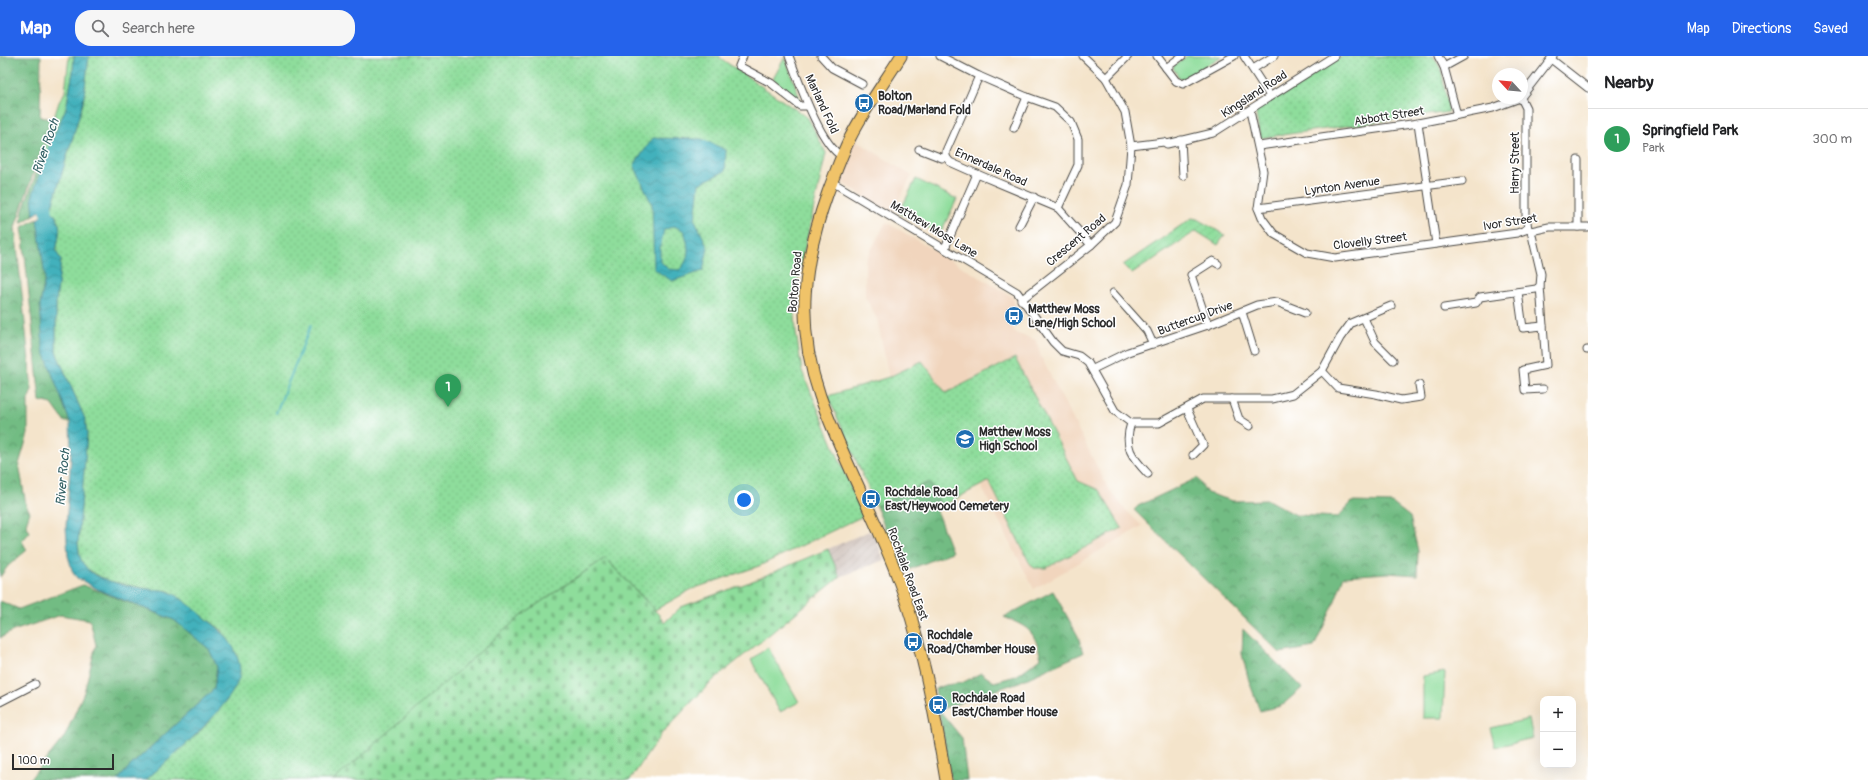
<!DOCTYPE html>
<meta charset="utf-8">
<style>
:root{--surface:#fff;--page:#f6f6f6;--text:#202124;--muted:#757577;--line:#e0e0e0;--accent:#2563eb}
body{margin:0;font-family:Pangolin,sans-serif;background:var(--page);color:var(--text)}
.controls{position:absolute;right:12px;bottom:12px;display:grid;overflow:hidden;border-radius:8px;box-shadow:0 4px 16px #0002}
.controls button{width:36px;height:36px;display:grid;place-items:center;padding:0;border:0;border-bottom:1px solid var(--line);background:var(--surface);color:var(--text);font:20px sans-serif}
.compass{position:absolute;left:1492px;top:12px;width:36px;height:36px;border-radius:50%;background:var(--surface);box-shadow:0 4px 16px #0002;rotate:296deg}
.scale{position:absolute;left:12px;bottom:10px;width:102px;box-sizing:border-box;padding-left:4px;border:2px solid #2b2b2b;border-top:0;font-size:11px;line-height:14px;white-space:nowrap;color:#2b2b2b;-webkit-text-stroke:3px #fff;paint-order:stroke}
.you{position:absolute;left:744px;top:444px;width:14px;height:14px;margin:-10px;border:3px solid #fff;border-radius:50%;background:#1a73e8;box-shadow:0 0 0 6px #1a73e833}
.badge{display:grid;place-items:center;width:26px;height:26px;border-radius:50%;background:var(--accent);color:#fff;font-size:13px;font-weight:700}
.pin{position:absolute;translate:-50% -33px;filter:drop-shadow(0 1px 2px #0008)}
.pin::after{content:'';position:absolute;top:21px;width:14px;height:12px;background:inherit;clip-path:polygon(0 0,100% 0,50% 100%)}
.list{margin:0;padding:0;list-style:none}
h2{display:flex;justify-content:space-between;align-items:center;height:52px;margin:0;padding:0 16px;font-size:17px}
h2 small{font-size:13px;font-weight:400;color:var(--muted)}
.list li{display:grid;grid-template-columns:26px 1fr auto;gap:12px;align-items:center;box-sizing:border-box;height:60px;padding:0 16px;border-top:1px solid var(--line)}
.list b{display:block;font-size:15px;white-space:nowrap}
.list p{margin:0;font-size:13px;white-space:nowrap;color:var(--muted)}
.list em{font-size:13px;font-style:normal;color:var(--muted)}
.icon{flex:none;width:22px;height:22px;fill:none;stroke:currentColor;stroke-width:2;stroke-linecap:round;stroke-linejoin:round}
.map{position:relative;flex:none;width:1588px;height:724px;overflow:hidden}
header{display:flex;align-items:center;gap:24px;box-sizing:border-box;height:56px;padding:0 20px;background:var(--accent);color:#fff}
header strong{font-size:19px}
nav{display:flex;gap:22px;margin-inline-start:auto;font-size:14px}
.search{width:280px;height:36px;background:var(--page);display:flex;align-items:center;gap:10px;box-sizing:border-box;padding:0 14px;border-radius:16px;color:var(--muted);font-size:15px}
main{display:flex}
aside{flex:1;background:var(--surface)}
.map>svg:first-child{display:block}
</style>
<header>
<strong>Map</strong>
<div class="search"><svg class="icon" aria-label="search" viewBox="0 0 24 24"><circle cx="10" cy="10" r="6"/><path d="M15 15l6 6"/></svg>Search here</div>
<nav><a>Map</a><a>Directions</a><a>Saved</a></nav>
</header>
<main>
<div class="map">
<svg width="1588" height="724" viewBox="0 0 1588 724">
<defs>
<pattern id="industrial-furrows" width="10" height="10" patternUnits="userSpaceOnUse"><rect width="10" height="10" fill="#cec1ba"/><path d="M-1 1l2-2M0 10L10 0M9 11l2-2" fill="none" stroke="#b1a6a0"/></pattern>
<pattern id="forest-crowns" width="20" height="18" patternUnits="userSpaceOnUse"><rect width="20" height="18" fill="#72bc83"/><path d="M2 6a3 3 0 1 1 6 0M12 15a3 3 0 1 1 6 0" fill="none" stroke="#5e996b"/></pattern>
<pattern id="cemetery-stones" width="16" height="16" patternUnits="userSpaceOnUse"><rect width="16" height="16" fill="#8edd9b"/><path d="M2 7V4a2 2 0 0 1 4 0v3zM10 15v-3a2 2 0 0 1 4 0v3z" fill="#7bbe86"/></pattern>
<pattern id="park-dots" width="8" height="8" patternUnits="userSpaceOnUse"><rect width="8" height="8" fill="#8edd9b"/><path d="M2 2h.1M6 6h.1" fill="none" stroke="#7bbe86" stroke-width="1.8" stroke-linecap="round"/></pattern>
<pattern id="garden-furrows" width="10" height="10" patternUnits="userSpaceOnUse"><rect width="10" height="10" fill="#8edd9b"/><path d="M-1 1l2-2M0 10L10 0M9 11l2-2" fill="none" stroke="#7bbe86"/></pattern>
<pattern id="water-waves" width="16" height="10" patternUnits="userSpaceOnUse"><rect width="16" height="10" fill="#42b1bc"/><path d="M0 5q4-4 8 0t8 0" fill="none" stroke="#379099"/></pattern>
</defs>
<rect width="100%" height="100%" fill="#fff"/>
<filter id="ink" filterUnits="userSpaceOnUse"><feTurbulence type="fractalNoise" baseFrequency=".025" numOctaves="2"/><feDisplacementMap in="SourceGraphic" scale="8" xChannelSelector="R" yChannelSelector="G"/><feConvolveMatrix kernelMatrix="1 2 1 2 8 2 1 2 1" color-interpolation-filters="sRGB"/></filter>
<filter id="wash" filterUnits="userSpaceOnUse"><feTurbulence type="fractalNoise" baseFrequency=".012" numOctaves="4" result="noise"/><feDisplacementMap in="SourceGraphic" scale="16" xChannelSelector="R" yChannelSelector="G"/><feGaussianBlur stdDeviation="0.9" result="paint"/><feColorMatrix in="noise" values="0 0 0 0 0 0 0 0 0 0 0 0 0 0 0 0 0 1.4 0 .05"/><feComposite in="paint" operator="in"/></filter>
<g filter="url(#wash)">
<rect width="100%" height="100%" fill="#f4e4cb"/>
<g fill="#f1d5bd">
<polygon points="854,83 912,120 891,158 839,125"/>
<polygon points="886,166 1013,241 1015,250 1011,266 1015,277 1036,284 1041,301 1108,432 1124,452 1142,470 1034,533 981,430 942,450 929,426 876,450 828,340 889,321 877,263 865,241 865,205"/>
</g>
<polygon fill="url(#industrial-furrows)" points="869,475 876,482 884,504 840,521 828,493"/>
<g fill="#8edd9b" stroke="#5c8463">
<polygon points="69,0 74,0 73,16 66,52 43,109 40,106 59,46 65,36"/>
<polygon points="1187,0 1222,0 1184,23 1180,23 1173,12 1174,9"/>
<polygon points="785,1 799,40 799,45 773,23"/>
<polygon points="916,123 957,143 940,178 899,157"/>
<polygon points="768,591 799,646 780,656 751,604"/>
<polygon points="1445,616 1443,662 1423,662 1423,620"/>
<polygon points="1529,663 1533,682 1495,691 1490,672"/>
</g>
<g fill="url(#forest-crowns)" stroke="#4e7457">
<polygon points="0,0 41,0 40,61 52,63 15,171 32,334 28,344 28,378 19,408 26,449 30,456 26,468 30,476 22,485 27,494 8,510 0,521"/>
<polygon points="40,106 43,109 33,141 34,159 21,167 23,154"/>
<polygon points="37,163 45,221 40,250 57,330 70,366 65,366 52,348 40,345 22,171"/>
<polygon points="1197,422 1207,437 1233,445 1268,444 1296,459 1338,461 1352,446 1392,447 1410,461 1418,495 1417,519 1387,517 1344,520 1333,550 1314,591 1280,597 1134,454 1138,450"/>
<polygon points="929,426 942,450 936,454 952,496 903,516 876,450"/>
<polygon points="83,529 174,564 209,593 217,611 214,633 129,711 118,724 29,724 65,680 84,636 96,589 90,564 61,559 13,575 0,582 0,545 19,553"/>
<path d="M1053,535l25,45 5,17 -64,29 -80,28 23,28 5,42h-16l-16,-91 11,-4 16,-2 19,-10 13,9 22,-6 25,-18c-7,-28 -11,-30 -37,-41z"/>
<polygon points="1243,573 1302,632 1281,650 1260,655 1249,625 1242,598"/>
</g>
<polygon fill="url(#cemetery-stones)" stroke="#5c8463" points="828,493 840,521 711,626 662,677 630,724 334,724 448,618 523,558 605,502 660,560 664,567 681,551 750,526"/>
<g fill="url(#park-dots)" stroke="#5c8463">
<path d="M89,0h631v2l88,60 18,35 -32,144 2,36 6,38 61,145 -104,50 -67,23 -37,21 -50,-52 -82,56 -189,166h-188l57,-52 24,-28 -4,-69 -54,-40 -21,-2 -39,-8 -14,-7 -10,-7 -5,-9 -2,-15 9,-109 -2,-15 -29,-67v-51l5,-41 -5,-8c3,-18 8,-28 -5,-42l32,-107z"/>
<polygon points="1343,0 1433,0 1441,13 1449,56 1260,82 1255,53"/>
<polygon points="1015,302 1078,425 1099,434 1122,472 1046,512 1034,512 1029,506 989,425 942,450 929,426 876,450 828,340 889,321 922,305 946,337"/>
</g>
<polygon fill="url(#garden-furrows)" stroke="#5c8463" points="1192,162 1197,163 1225,179 1218,189 1196,175 1132,218 1123,209"/>
<g fill="url(#water-waves)" stroke="#366e74" fill-rule="evenodd">
<polygon points="74,0 89,0 83,47 53,147 34,159 32,141 49,90 66,52 73,16"/>
<path d="M653,82l49,1 24,11 -1,21 -26,13 -4,36 13,28 -5,23 -31,10 -18,-12 -2,-64 -18,-40zM674,170l10,5c5,15 7,28 -5,39l-11,-1 -8,-8v-14l4,-17z"/>
<path d="M51,154c13,14 8,24 5,41l5,9 -5,41v51l29,67 2,15 -9,109c1,8 1,16 7,23 10,15 47,21 64,23 6,1 13,0 18,2 9,2 34,23 42,30 16,11 30,29 31,50 1,29 -73,90 -94,109h-28l11,-13 85,-78 3,-22 -8,-18 -35,-29 -73,-29 -24,-13 -4,-5 -5,-17 -2,-29 5,-72 -1,-33 -27,-73 -3,-43 5,-29 -8,-58z"/>
</g>
<g fill="none" stroke-linecap="round" stroke-linejoin="round">
<polyline stroke="#42b1bc" stroke-width="2" points="276,357 311,269"/>
<polyline stroke="#42b1bc" stroke-width="12" points="45,136 48,173"/>
</g>
</g>
<g filter="url(#ink)">
<g fill="none" stroke-linecap="round" stroke-linejoin="round">
<g stroke="#494743" stroke-width="9">
<g id="minor">
<polyline points="743,0 739,10 771,27 800,50 808,50"/>
<path d="M789,0c9,23 31,89 53,100"/>
<polyline points="821,0 832,12 862,28"/>
<polyline points="940,0 979,20 1027,41 1055,51 1071,66 1078,83 1078,109 1058,152"/>
<polyline points="1157,0 1176,25 1183,28 1234,0"/>
<polyline points="1244,0 1270,40"/>
<polyline points="1438,0 1444,11 1457,59"/>
<polyline points="1551,3 1588,32"/>
<polyline points="1444,11 1464,0"/>
<polyline points="1166,12 1182,0"/>
<polyline points="1253,13 1274,0"/>
<polyline points="1106,22 1128,0"/>
<polyline points="1522,40 1553,0"/>
<polyline points="1521,42 1526,52 1526,159 1528,173"/>
<polyline points="1250,55 1263,115 1258,152 1262,162 1274,178 1307,197 1335,202 1517,177 1528,173 1531,175 1549,171 1588,171"/>
<polyline points="1418,67 1436,188"/>
<polyline points="1014,72 1027,41"/>
<polyline points="1181,84 1183,120"/>
<polyline points="1131,90 1164,86 1167,88 1213,77 1334,0"/>
<polyline points="1259,90 1418,67 1493,52 1520,42"/>
<polyline points="919,93 942,102 946,101 950,106 977,118 1058,152 1091,189"/>
<polyline points="946,101 946,95 979,20"/>
<polyline points="832,126 1017,236 1053,286 1062,295 1079,300 1088,307 1115,355 1131,367 1159,367 1203,343 1272,343 1293,338 1322,315 1340,282 1351,267 1391,250"/>
<polyline points="1258,152 1462,125"/>
<polyline points="1019,170 1034,141"/>
<polyline points="1578,171 1578,104"/>
<polyline points="945,192 977,118"/>
<polyline points="1540,230 1546,309 1523,314 1525,334 1543,333"/>
<polyline points="1518,236 1523,272 1543,270"/>
<polyline points="1113,237 1147,275 1153,288"/>
<polyline points="1021,244 1091,189 1115,166 1128,129 1131,90 1125,56 1106,22 1083,0"/>
<polyline points="1444,252 1476,247 1480,241 1536,233 1540,230 1541,218 1531,175"/>
<polyline points="1242,256 1254,295"/>
<polyline points="1364,262 1375,286 1393,304"/>
<polyline points="1208,269 1191,219 1213,205 1218,208"/>
<polyline points="1587,294 1588,294"/>
<polyline points="1093,313 1128,296 1208,269 1257,249 1277,246 1305,257"/>
<polyline points="1322,315 1338,332 1376,338 1401,344 1421,341 1419,329"/>
<polyline points="1232,343 1239,363 1250,370"/>
<polyline points="1187,353 1203,389 1193,399"/>
<path d="M1131,367c-8,24 1,34 17,51"/>
<polyline points="0,646 35,628"/>
</g>
</g>
<g stroke="#494743" stroke-width="13">
<path id="highway" d="M901,0c-17,27 -37,54 -51,82 -9,18 -15,36 -22,54 -25,70 -33,132 -8,204 21,59 52,115 75,174 26,67 39,139 51,210"/>
</g>
<use href="#minor" stroke="#fff" stroke-width="7"/>
<use href="#highway" stroke="#f0c369" stroke-width="11"/>
</g>
</g>
<defs>
<g id="bus-disc" transform="scale(1)"><circle r="9.5" fill="#1f6fb2" stroke="#fff"/><path d="M-5-6H5V4H4V6H2V4H-2V6H-4V4H-5ZM-3.5-4V0h7V-4ZM-3.5 1.2v1.5H-2V1.2ZM2 1.2v1.5H3.5V1.2Z" fill="#fff"/></g>
<g id="school-disc" transform="scale(1)"><circle r="9.5" fill="#1f6fb2" stroke="#fff"/><path d="M0-5L7-2L0 1L-7-2ZM-4 1L0 2.5L4 1V4Q0 6-4 4Z" fill="#fff"/></g>
</defs>
<g fill-rule="evenodd">
<use href="#bus-disc" x="864" y="47"/>
<use href="#bus-disc" x="1014" y="260"/>
<use href="#school-disc" x="965" y="383"/>
<use href="#bus-disc" x="871" y="443"/>
<use href="#bus-disc" x="913" y="586"/>
<use href="#bus-disc" x="938" y="649"/>
</g>
<g text-anchor="middle" stroke-width="3" stroke-linejoin="round" paint-order="stroke">
<g font-size="12" fill="#2b2b2b" stroke="#fff">
<text transform="translate(1254 38) rotate(-33)" y="4">Kingsland Road</text>
<text transform="translate(822 48) rotate(65)" y="4">Marland Fold</text>
<text transform="translate(1389 60) rotate(-9)" y="4">Abbott Street</text>
<text transform="translate(1515 107) rotate(-90)" y="4">Harry Street</text>
<text transform="translate(991 111) rotate(24)" y="4">Ennerdale Road</text>
<text transform="translate(1342 130) rotate(-8)" y="4">Lynton Avenue</text>
<text transform="translate(1510 166) rotate(-9)" y="4">Ivor Street</text>
<text transform="translate(934 173) rotate(31)" y="4">Matthew Moss Lane</text>
<text transform="translate(1076 184) rotate(-40)" y="4">Crescent Road</text>
<text transform="translate(1370 185) rotate(-7)" y="4">Clovelly Street</text>
<text transform="translate(795 226) rotate(-85)" y="4">Bolton Road</text>
<text transform="translate(1195 262) rotate(-20)" y="4">Buttercup Drive</text>
<text transform="translate(908 518) rotate(70)" y="4">Rochdale Road East</text>
</g>
<g font-size="12" font-weight="bold" fill="#2b2b2b" stroke="#fff" text-anchor="start">
<text x="878" y="44">Bolton<tspan x="878" dy="14">Road/Marland Fold</tspan></text>
<text x="1028" y="257">Matthew Moss<tspan x="1028" dy="14">Lane/High School</tspan></text>
<text x="979" y="380">Matthew Moss<tspan x="979" dy="14">High School</tspan></text>
<text x="885" y="440">Rochdale Road<tspan x="885" dy="14">East/Heywood Cemetery</tspan></text>
<text x="927" y="583">Rochdale<tspan x="927" dy="14">Road/Chamber House</tspan></text>
<text x="952" y="646">Rochdale Road<tspan x="952" dy="14">East/Chamber House</tspan></text>
</g>
<g font-size="13" font-style="italic" fill="#346165" stroke="#fff">
<text transform="translate(45 90) rotate(-71)" y="5">River Roch</text>
<text transform="translate(62 421) rotate(-85)" y="5">River Roch</text>
</g>
</g>
</svg>
<div class="controls">
<button>+</button>
<button>−</button>
</div>
<svg class="compass" viewBox="-18 -18 36 36"><path d="M0-13l5 13h-10z" fill="#e53935"/><path d="M0 13l5-13h-10z" fill="#757577"/></svg>
<div class="scale">100 m</div>
<div class="you"></div>
<div class="pin badge" style="left:448px;top:351px;background:#2e9e5b">1</div>
</div>
<aside>
<h2>Nearby<small></small></h2>
<ul class="list">
<li><span class="badge" style="background:#2e9e5b">1</span><div><b>Springfield Park</b><p>Park</p></div><em>300 m</em></li>
</ul>
</aside>
</main>
